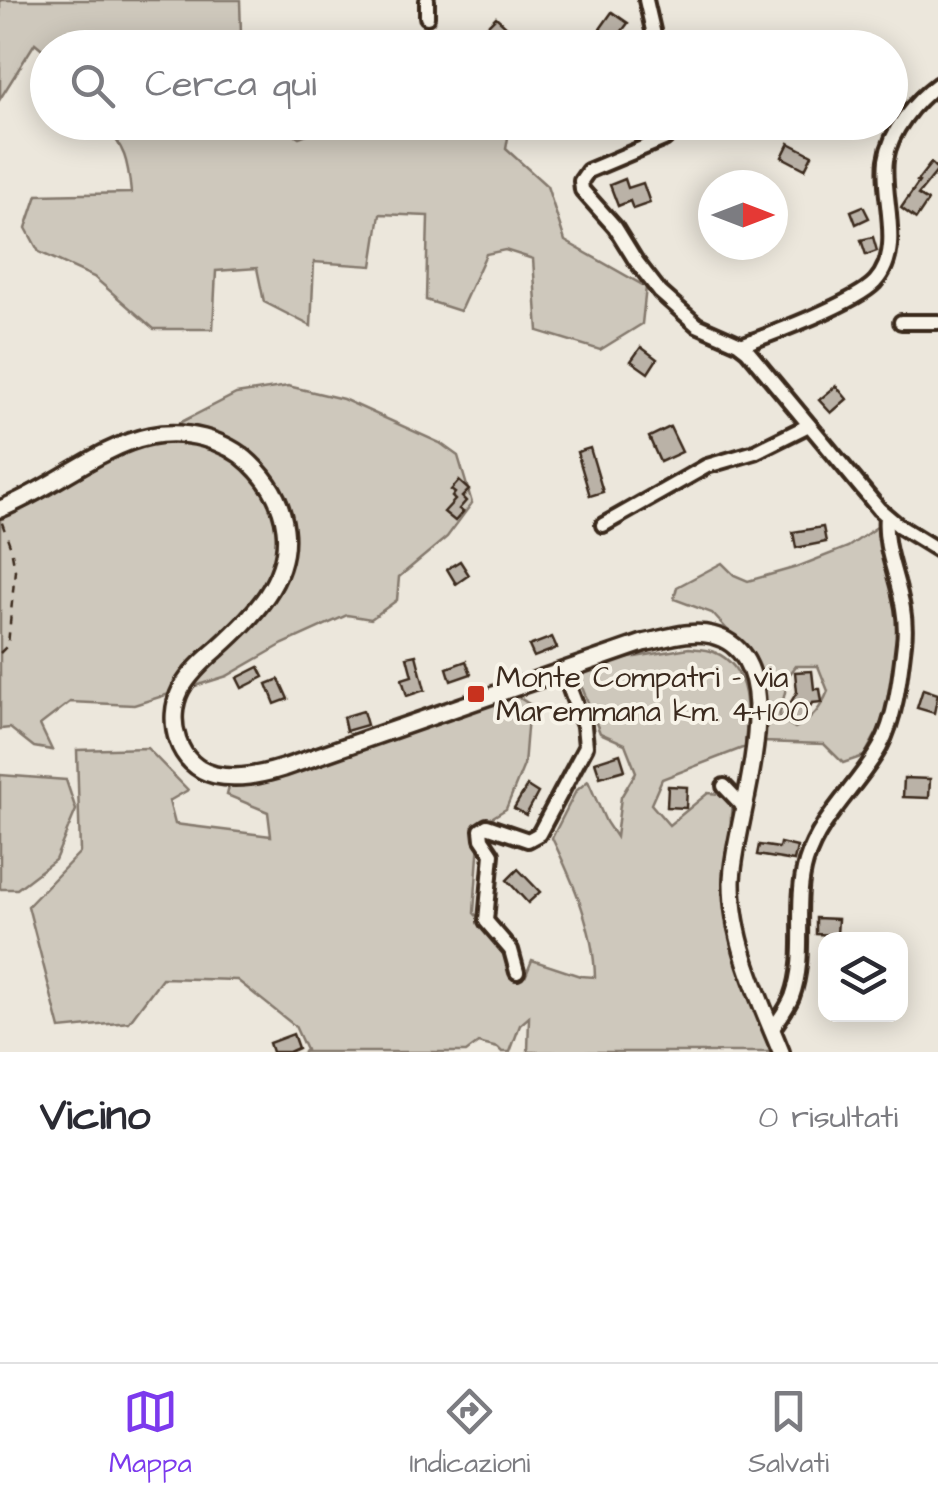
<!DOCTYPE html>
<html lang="it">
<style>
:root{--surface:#fff;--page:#f2f2f3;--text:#2b2b33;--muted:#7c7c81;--line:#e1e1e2;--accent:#7c3aed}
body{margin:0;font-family:"Architects Daughter",sans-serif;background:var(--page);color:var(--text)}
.controls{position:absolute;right:30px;bottom:30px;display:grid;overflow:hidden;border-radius:20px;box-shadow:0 5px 25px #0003}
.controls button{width:90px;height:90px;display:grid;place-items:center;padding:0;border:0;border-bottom:2px solid var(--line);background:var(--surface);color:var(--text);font:50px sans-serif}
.compass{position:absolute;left:698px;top:170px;width:90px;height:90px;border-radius:50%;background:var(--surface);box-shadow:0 5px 25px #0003;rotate:90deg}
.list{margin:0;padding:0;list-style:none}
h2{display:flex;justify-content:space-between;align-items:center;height:130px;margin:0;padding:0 40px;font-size:42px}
h2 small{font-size:32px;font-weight:400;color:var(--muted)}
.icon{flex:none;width:55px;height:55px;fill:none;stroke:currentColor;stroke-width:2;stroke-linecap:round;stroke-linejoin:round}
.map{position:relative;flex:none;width:938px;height:1052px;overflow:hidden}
.search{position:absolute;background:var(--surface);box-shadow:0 5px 25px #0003;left:30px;right:30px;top:30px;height:110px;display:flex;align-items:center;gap:25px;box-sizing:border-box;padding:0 35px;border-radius:55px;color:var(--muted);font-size:38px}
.sheet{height:310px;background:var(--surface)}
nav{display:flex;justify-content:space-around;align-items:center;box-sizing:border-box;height:140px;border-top:2px solid var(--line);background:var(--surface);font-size:28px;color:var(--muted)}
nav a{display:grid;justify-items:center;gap:5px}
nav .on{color:var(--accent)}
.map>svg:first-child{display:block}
</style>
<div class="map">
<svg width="938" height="1052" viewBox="0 0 938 1052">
<rect width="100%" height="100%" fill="#ece7dc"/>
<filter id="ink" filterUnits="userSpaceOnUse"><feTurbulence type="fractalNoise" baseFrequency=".01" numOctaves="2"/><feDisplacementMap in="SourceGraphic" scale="20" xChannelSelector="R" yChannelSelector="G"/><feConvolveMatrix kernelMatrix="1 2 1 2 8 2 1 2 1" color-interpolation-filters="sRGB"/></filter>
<g filter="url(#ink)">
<g fill="#cec8bc" stroke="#84796d" stroke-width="2.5" fill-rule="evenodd">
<polygon points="0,0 240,0 241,34 246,47 48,48 47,53 35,43 0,99"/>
<path d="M335,123h309l-59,12 -76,-3 -3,17 41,37 18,55 81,46 -4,37 -42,26 -62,-19 -5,-72 -28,-9 -19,4 -26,57 -34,-11 2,-84 -48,-2 -8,52 -58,-4 -3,64 -47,-24 -7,-34 -41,3 -3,58h-59l-60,-52 -55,-25 -13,-24 11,-33 94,-2c-3,-33 -6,-45 -28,-70h174l22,14z"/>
<polygon points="288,386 343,399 440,443 458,456 472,503 447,537 399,577 397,600 371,619 347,615 283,644 227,676 134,705 70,702 40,725 52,750 34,747 10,728 0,729 0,515 236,394"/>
<path d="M881,524l21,90 -2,45 -13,55 -23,42 -21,7 -19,-19 -62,-2 2,-49 -6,-26 -15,-20 -31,-34 -38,-14 3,-12 45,-24 12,12 14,6 49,-14 51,-20zM796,666h22l10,25c-7,17 -16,29 -33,37l-16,-10 10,-43z"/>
<path d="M689,648c7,1 18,1 25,4 38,15 34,62 31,95l-83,32 -11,25 18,21 39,-32 24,2 -6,131 46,126h-244l1,-35 -9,8 -10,27h-8l-4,-4 -20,-5 -12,9h-162l2,-2 -11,-24 -58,-46 -75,-2 -33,44 -69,7 -32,-123 52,-54 -3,-102 70,-2 41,42 -19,11 6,23 96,12 -3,-24 -41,-17 3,-12 31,1 254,-89 14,9 -5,61 -18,44 -26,16 -6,88 40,44 12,18 6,-15 48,16 15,1c-1,-48 -22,-96 -43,-139l24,-47 12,-10 18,41 10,15 5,-40 15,-25 -11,-28 -25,-11 -22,-56 27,-15z"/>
<polygon points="0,775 66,780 76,810 55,860 17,889 0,889"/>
</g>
<g fill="#bab2a7" stroke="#3b2a1e" stroke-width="2.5">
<polygon points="612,12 628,23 619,35 617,33 613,39 600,29"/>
<polygon points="496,17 508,28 498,39 486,27"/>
<polygon points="789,143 812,155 805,169 782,157"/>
<polygon points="931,163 938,170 918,195 928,201 916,219 901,208 919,182 917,181"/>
<polygon points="625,179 628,188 643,183 650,203 633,209 630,201 618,206 610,185"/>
<polygon points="863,206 869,218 856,224 851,211"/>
<polygon points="873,237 877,251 866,255 861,240"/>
<polygon points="641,347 657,359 648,373 631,361"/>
<polygon points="836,386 847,399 831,413 819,400"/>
<polygon points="670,427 682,452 660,462 649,437"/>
<polygon points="590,448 603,492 590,496 577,452"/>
<polygon points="459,481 469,490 462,497 466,501 459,509 463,512 455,521 444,512 455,500 452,497 455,493 451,490"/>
<polygon points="823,527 826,542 796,548 793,532"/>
<polygon points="460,561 469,575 456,584 447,569"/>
<polygon points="552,637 557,648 534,657 529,646"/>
<polygon points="416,655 425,690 407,696 402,679 412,676 407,657"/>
<polygon points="466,661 471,674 451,681 447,668"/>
<polygon points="259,667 264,677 242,688 237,678"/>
<polygon points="812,671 814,689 820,689 822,702 812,703 799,725 783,715 797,692 795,672"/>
<polygon points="279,679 288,699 275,704 267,684"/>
<polygon points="923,689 938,694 934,713 917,708"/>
<polygon points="363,711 367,725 346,731 343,717"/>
<polygon points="620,754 625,770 600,777 595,762"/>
<polygon points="904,778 930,779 929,798 903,797"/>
<polygon points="527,786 538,793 526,815 514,808"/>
<polygon points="668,786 687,787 686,808 667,807"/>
<polygon points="780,843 797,847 794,861 757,855 759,845 779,848"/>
<polygon points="518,869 540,892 528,903 507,880"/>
<polygon points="816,918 838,919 837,935 816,934"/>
<polygon points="293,1034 298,1048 289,1052 272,1052 269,1043"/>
</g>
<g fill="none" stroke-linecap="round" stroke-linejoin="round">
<g stroke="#3b2a1e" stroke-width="20">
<g id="minor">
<polyline points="646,0 657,48"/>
<polyline points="427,17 427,0"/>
<polyline points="678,122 674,130 664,139 588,171 581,181 582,190 615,227 636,261 660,292 697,325 738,343 747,350 879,509 899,526 938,550"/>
<polyline points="901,322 938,322"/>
<path d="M741,345c31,-11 114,-42 134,-63 30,-33 6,-84 11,-122 4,-29 29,-59 52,-76"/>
<polyline points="603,525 707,466 755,452 809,425"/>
<polyline points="724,786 743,806"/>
<polyline points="517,972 511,950 486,921 492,854 482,839 481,830 487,826 528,840 539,834 586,746 584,726 563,671"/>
<path d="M772,1030c7,-11 15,-21 20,-33 16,-43 1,-92 14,-135 14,-45 52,-76 74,-115 16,-30 20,-70 24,-104 6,-47 -22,-85 -18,-127"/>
</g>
</g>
<g stroke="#3b2a1e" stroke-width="22">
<path id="major" d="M0,509c50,-19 100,-63 150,-73 34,-7 75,3 100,27 18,17 32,40 35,66 6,51 -33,88 -68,120 -14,12 -27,24 -36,40 -16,31 -4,77 34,86 23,5 46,0 68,-7l360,-125c21,-4 47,-14 69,-8 88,23 20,187 20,248 0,59 27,115 49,169"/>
</g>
<polyline stroke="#3b2a1e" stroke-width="2.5" stroke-dasharray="8 8" stroke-linecap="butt" points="0,653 8,645 15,570 11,548 1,520"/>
<use href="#minor" stroke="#f7f3e8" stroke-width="12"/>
<use href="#major" stroke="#f7f3e8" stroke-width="15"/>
</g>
</g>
<rect fill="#c8321e" stroke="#f7f3e8" stroke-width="4" x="466" y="684" width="20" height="20" rx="5"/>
<g text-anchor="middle" stroke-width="8" stroke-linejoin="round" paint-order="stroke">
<g font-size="30" fill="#3b2a1e" stroke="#f7f3e8" text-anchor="start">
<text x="496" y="687">Monte Compatri - via<tspan x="496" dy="34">Maremmana km. 4+100</tspan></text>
</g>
</g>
</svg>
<div class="controls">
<button><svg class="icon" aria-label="layers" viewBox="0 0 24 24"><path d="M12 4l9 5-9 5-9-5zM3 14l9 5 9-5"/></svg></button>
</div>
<svg class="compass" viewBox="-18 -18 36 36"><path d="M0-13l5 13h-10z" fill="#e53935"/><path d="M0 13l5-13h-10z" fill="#7c7c81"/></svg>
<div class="search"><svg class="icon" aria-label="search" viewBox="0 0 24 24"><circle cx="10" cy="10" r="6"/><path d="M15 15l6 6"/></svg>Cerca qui</div>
</div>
<section class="sheet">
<h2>Vicino<small>0 risultati</small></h2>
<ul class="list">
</ul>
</section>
<nav>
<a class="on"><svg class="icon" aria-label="map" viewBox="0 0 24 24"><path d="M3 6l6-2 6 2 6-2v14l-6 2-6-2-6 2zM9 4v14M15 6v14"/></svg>Mappa</a>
<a><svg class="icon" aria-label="directions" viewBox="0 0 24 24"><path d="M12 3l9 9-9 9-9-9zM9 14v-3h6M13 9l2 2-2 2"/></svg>Indicazioni</a>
<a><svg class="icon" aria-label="saved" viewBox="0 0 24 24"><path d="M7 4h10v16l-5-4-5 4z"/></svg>Salvati</a>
</nav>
